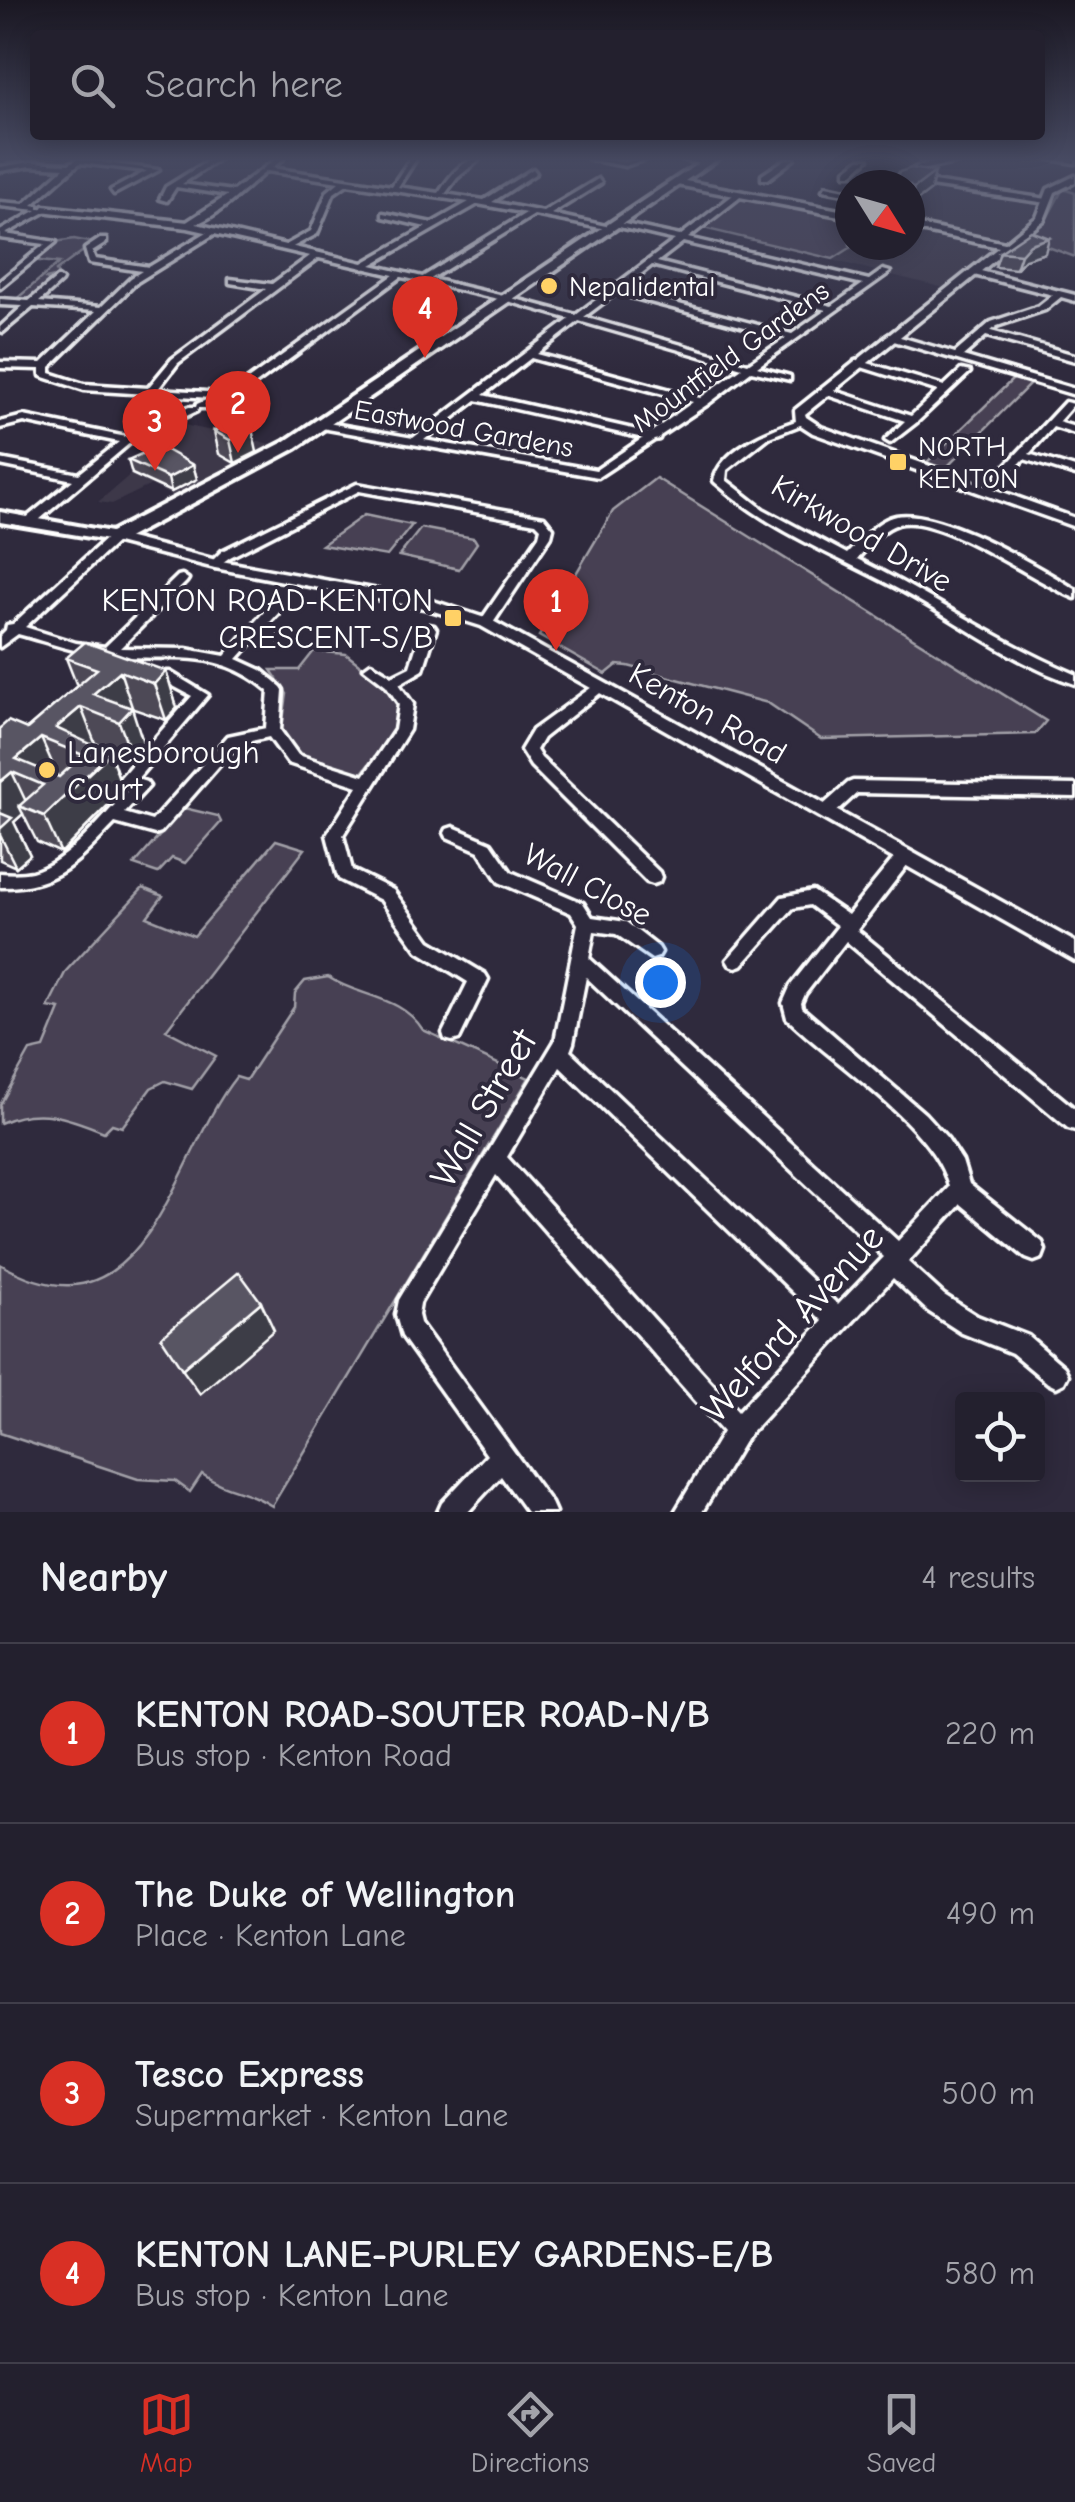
<!DOCTYPE html>
<meta charset="utf-8">
<style>
:root{--surface:#23202e;--page:#2b2836;--text:#f1f3f6;--muted:#a3a3aa;--line:#403e4a;--accent:#d93025}
body{margin:0;font-family:"Comic Neue",sans-serif;background:var(--page);color:var(--text)}
.controls{position:absolute;right:30px;bottom:30px;display:grid;overflow:hidden;border-radius:10px;box-shadow:0 5px 25px #0003}
.controls button{width:90px;height:90px;display:grid;place-items:center;padding:0;border:0;border-bottom:2px solid var(--line);background:var(--surface);color:var(--text);font:50px sans-serif}
.compass{position:absolute;left:835px;top:170px;width:90px;height:90px;border-radius:50%;background:var(--surface);box-shadow:0 5px 25px #0003;rotate:127deg}
.you{position:absolute;left:660px;top:982px;width:35px;height:35px;margin:-25px;border:8px solid #fff;border-radius:50%;background:#1a73e8;box-shadow:0 0 0 15px #1a73e833}
.badge{display:grid;place-items:center;width:65px;height:65px;border-radius:50%;background:var(--accent);color:#fff;font-size:32px;font-weight:700}
.pin{position:absolute;translate:-50% -82px;filter:drop-shadow(0 2px 5px #0008)}
.pin::after{content:'';position:absolute;top:52px;width:35px;height:30px;background:inherit;clip-path:polygon(0 0,100% 0,50% 100%)}
.list{margin:0;padding:0;list-style:none}
h2{display:flex;justify-content:space-between;align-items:center;height:130px;margin:0;padding:0 40px;font-size:42px}
h2 small{font-size:32px;font-weight:400;color:var(--muted)}
.list li{display:grid;grid-template-columns:65px 1fr auto;gap:30px;align-items:center;box-sizing:border-box;height:180px;padding:0 40px;border-top:2px solid var(--line)}
.list b{display:block;font-size:38px;white-space:nowrap}
.list p{margin:0;font-size:32px;white-space:nowrap;color:var(--muted)}
.list em{font-size:32px;font-style:normal;color:var(--muted)}
.icon{flex:none;width:55px;height:55px;fill:none;stroke:currentColor;stroke-width:2;stroke-linecap:round;stroke-linejoin:round}
.map{position:relative;flex:none;width:1075px;height:1512px;overflow:hidden}
.search{position:absolute;background:var(--surface);box-shadow:0 5px 25px #0003;left:30px;right:30px;top:30px;height:110px;display:flex;align-items:center;gap:25px;box-sizing:border-box;padding:0 35px;border-radius:10px;color:var(--muted);font-size:38px}
.sheet{height:850px;background:var(--surface)}
nav{display:flex;justify-content:space-around;align-items:center;box-sizing:border-box;height:140px;border-top:2px solid var(--line);background:var(--surface);font-size:28px;color:var(--muted)}
nav a{display:grid;justify-items:center;gap:5px}
nav .on{color:var(--accent)}
.map>svg:first-child{display:block}
</style>
<div class="map">
<svg width="1075" height="1512" viewBox="0 0 1075 1512">
<rect width="100%" height="100%" fill="#2f2a3d"/>
<filter id="ink" filterUnits="userSpaceOnUse"><feTurbulence type="fractalNoise" baseFrequency=".01" numOctaves="2"/><feDisplacementMap in="SourceGraphic" scale="20" xChannelSelector="R" yChannelSelector="G"/><feConvolveMatrix kernelMatrix="1 2 1 2 8 2 1 2 1" color-interpolation-filters="sRGB"/></filter>
<g filter="url(#ink)">
<g fill="#3c3749">
<polygon points="912,183 1037,202 1041,204 1030,216 1034,219 999,241 910,224 910,185 901,185"/>
<polygon points="741,198 850,218 850,245 910,245 910,229 995,249 944,288 703,228"/>
<polygon points="175,423 276,445 177,499 151,485 112,504 98,502 151,457 140,454"/>
</g>
<g fill="#464152" stroke="#a2a0a8" stroke-width="2.5">
<polygon points="1063,189 1075,193 1075,257 1024,238 1046,220"/>
<polygon points="741,198 850,218 850,245 855,245 833,259 703,228"/>
<polygon points="74,239 94,243 56,271 59,276 46,279 51,283 32,300 14,301 59,263 31,260 55,242"/>
<polygon points="1014,378 1031,383 943,471 925,464"/>
<polygon points="656,478 1046,721 1035,734 821,739 768,703 628,666 617,665 606,674 539,636 613,511"/>
<polygon points="364,515 412,525 387,556 322,545"/>
<polygon points="421,528 474,538 477,543 459,569 399,556"/>
<polygon points="314,651 346,654 382,682 398,703 397,728 361,774 300,753 281,733 287,694 271,670 299,670"/>
<polygon points="184,808 218,816 221,822 185,863 172,858 158,873 134,865"/>
<path d="M276,840l29,9 -139,181 50,26 -24,33 -27,-8 -14,7 -29,39 -10,-3 -8,8c-36,-15 -67,-26 -104,-9v-18l30,-54 14,-3 16,-39 -12,-2 18,-36 77,-83 20,8 -16,21 47,19z"/>
<path d="M328,977c32,21 73,18 95,53l106,48 -257,428c-27,-18 -43,-13 -70,-32l-12,18 -15,-11 -37,-2 -138,-46v-169c146,85 172,-107 236,-187l10,3 48,-73 1,-14 10,-12z"/>
</g>
<g fill="none" stroke-linecap="round" stroke-linejoin="round">
<g stroke="#fff" stroke-width="7">
<g id="minor">
<polygon points="77,159 159,170 114,194 111,190 147,171 80,163 76,166 32,205 38,206 38,209 47,207 47,211 5,234 56,242 0,288 0,281 45,244 0,238 0,231 37,210 0,206 0,202 24,204 64,168 30,166 0,171 0,167 30,162 69,164"/>
<path d="M211,159h8l-37,25 51,7 43,-32h7l-11,9 120,18 18,-27h6l-18,28 41,6c10,-15 22,-34 41,-34l-23,19 -12,16 39,6 49,-31 3,4 -44,29 51,10 55,-33 3,4 -50,31 64,14 -4,2 -77,-15 -110,68 -4,-3 1,-2 105,-65 -48,-9 -114,65 -4,-3 1,-2 65,-37 -43,-10v-4l49,10 37,-21 -122,-18 -13,9 -17,41 -30,16 -4,-2 1,-2 27,-15 16,-39 12,-10 -72,-11c-24,18 -52,51 -82,56v-4l43,-28 -52,-8 -9,14 -7,-2 6,-12z"/>
<polygon points="589,159 625,162 646,159 625,166"/>
<polygon points="681,159 695,159 711,163 707,165"/>
<polygon points="786,159 794,159 768,179 762,179 762,175"/>
<polygon points="860,159 868,159 852,174 846,174 846,170"/>
<polygon points="959,159 974,159 925,169 896,185 887,185 920,165"/>
<polygon points="1050,159 1075,159 1075,163"/>
<polygon points="913,179 1047,199 1051,201 1047,203 910,183"/>
<polygon points="826,186 850,191 850,195 823,190"/>
<path d="M737,192l7,2 -56,44 181,42 14,-10 7,2 -133,95 33,9v4l-39,-9 -43,33 -48,32 -1,3 -5,1 -56,37 -276,-49 -5,-3 5,-3 91,16 157,-119 -66,-19v-4l72,19 99,-75 -60,-14v-4l65,14zM683,242l180,42 -31,22 -175,-44zM652,265l174,45 -34,24 -170,-45zM616,293l170,45 -38,26 -164,-47zM579,321l163,47 -42,30 -163,-44zM531,358l162,44 -43,31 -167,-38zM476,400l167,38 -47,32 -172,-30z"/>
<polygon points="212,229 219,231 137,282 50,367 50,373 84,384 148,388 172,359 266,289 230,283 230,279 272,284 314,253 320,253 320,257 178,363 158,389 222,393 241,385 398,272 405,274 249,389 205,408 198,408 197,411 131,442 33,525 25,525 25,519 73,480 0,465 0,459 79,474 119,442 24,422 0,428 0,422 24,416 126,437 189,407 196,407 197,404 211,398 84,390 41,376 40,369 0,368 0,362 42,363 96,311 33,307 3,332 0,331 0,327 23,306 0,305 0,299 29,301 58,277 62,280 61,282 39,302 101,307 131,278 142,271 89,263 85,249 100,239 106,239 106,243 92,252 95,259 149,267"/>
<polygon points="973,269 1075,295 1075,301 1061,297 1045,310 997,326 991,331 1075,355 1075,361 986,336 963,356 1075,389 1075,395 887,339 885,337 890,334 955,353 991,322 1039,306 1053,295 970,274 970,270"/>
<polygon points="855,361 861,361 944,386 961,370 970,372 917,422 890,443 885,440 905,421 821,393 821,389 829,389 911,416 938,391 855,365"/>
<polygon points="1065,402 1074,404 1058,422 1075,427 1075,434 1053,427 1029,454 1075,468 1075,475 1024,459 1005,479 997,479 997,475"/>
<path d="M799,420l9,2 -39,15 -42,33 -1,10 37,29 84,45c14,-13 29,-34 49,-38 45,-8 140,50 179,73v9c-39,-15 -138,-86 -177,-74 -16,4 -30,23 -41,35 74,36 142,83 218,115v10c-63,-21 -117,-63 -175,-94 -63,-34 -130,-59 -184,-107l-2,-2c6,-32 57,-52 85,-61z"/>
<polygon points="357,484 544,517 553,528 551,536 491,626 486,627 479,623 539,536 541,528 536,523 359,491 230,557 215,568 209,564 222,551"/>
<path d="M114,534l6,4 -2,3 -93,86 51,16 29,4 73,-71 4,-1 6,4 -2,3 -66,66 66,1 39,7 46,-52h10l2,3 -2,3 -19,21 17,5 2,3 -2,3 -5,1 -18,-5 -19,21 24,11 20,17 2,3 -3,40 18,25 66,21 31,-46 4,-26 -13,-19 -22,-17 7,-5 21,13 18,-9 12,-38 7,-4 5,1 2,3 -13,41 -24,14 14,20 -4,26 -66,105 9,35 41,20 37,51 55,33 3,5 -29,60 -7,2 -7,-2 -2,-6 25,-51 -50,-31 -37,-51 -42,-21 -2,-5 -10,-39 31,-49 -70,-23 -19,-26 -31,7 -77,88 -6,2 -40,-11c-37,38 -58,65 -115,64v-14c11,1 22,1 32,-1 36,-9 73,-58 98,-84l-9,-3 -3,-4 3,-4 71,-81 -30,-16 -20,-2 -2,-3 2,-3h28l38,23 -71,84 9,3 3,4 -25,27 28,8 76,-85 38,-8 3,-37c-53,-45 -98,-29 -161,-35 -32,-3 -60,-14 -90,-22l-18,13v-11l6,-6 1,-5 6,-1 97,-89z"/>
<polygon points="599,682 604,684 606,687 604,690 543,738 536,750 541,758 659,872 661,877 659,882 653,884 647,882 531,766 521,750 533,730"/>
<polygon points="853,781 1075,785 1075,797 857,793 832,816 820,816 818,812 820,808 848,783"/>
<path d="M453,827l38,16 20,29 72,31 9,14 34,5 32,25 3,5 -3,5 -6,2 -36,-25 -22,-3 -5,27 309,283 51,-54c-14,-61 -117,-124 -162,-169l-4,-15 8,-18 47,-59 -28,-21 -17,3 -51,57 -6,2 -6,-2 -3,-5 55,-63 31,-6 35,24 51,-63h12l2,4 -2,4 -54,70 218,179v21l-7,-2 -222,-187 -41,53 -4,9 1,5 123,106 22,24 15,23 7,23 73,58 3,8 -3,8 -8,3 -8,-3 -65,-54 -53,58 36,33 33,21 51,20 36,31 4,8 -4,8 -8,4 -8,-4 -36,-30 -50,-20 -34,-22 -35,-33 -147,160 -44,74h-27l48,-80 -227,-257 -76,128 -2,12 2,8 131,180 4,9h-28l-26,-36 -33,36h-30l4,-9 45,-48 -85,-119 -6,-21 3,-15 156,-259 23,-117 -7,-11 -72,-31 -20,-31 -32,-14 -2,-4 2,-4zM586,977l298,280 -46,48 -268,-254 3,-8zM560,1067l263,254 -85,91 -231,-255z"/>
</g>
</g>
<g stroke="#fff" stroke-width="7">
<g id="tertiary">
<polygon points="1075,176 1075,182 1055,192 1044,220 805,414 806,417 821,427 1075,518 1075,527 813,433 796,422 795,410 999,247 910,229 910,223 1005,243 1037,217 1048,189"/>
<polygon points="680,180 850,212 850,218 677,185"/>
<polygon points="44,206 188,222 512,298 507,301 188,228 41,211"/>
<polygon points="114,534 216,560 427,599 491,620 1075,942 1075,961 481,626 424,608 215,568 109,541 107,538"/>
</g>
</g>
<g stroke="#fff" stroke-width="8">
<polygon id="primary" points="705,159 717,159 296,448 120,542 0,522 0,512 111,532 284,442"/>
</g>
<use href="#minor" fill="#2f2a3d" fill-rule="evenodd"/>
<use href="#tertiary" fill="#2f2a3d" fill-rule="evenodd"/>
<use href="#primary" fill="#2f2a3d" fill-rule="evenodd"/>
</g>
<g fill="#4d4956" stroke="#fff" stroke-width="2.5">
<polygon points="899,172 931,190 910,206 910,185 893,185"/>
<polygon points="1000,252 1045,253 1025,259 1016,269 995,267"/>
<polygon points="214,431 257,452 235,463 219,454"/>
<polygon points="128,460 193,465 197,479 171,492 132,474"/>
<polygon points="66,658 166,671 177,708 166,720 131,708 144,745 133,758 95,743 92,745 110,753 123,790 61,853 37,842 23,814 14,822 30,855 16,867 0,860 0,728 27,729 77,686"/>
</g>
<g fill="#3e3c46" stroke="#fff" stroke-width="2.5">
<polygon points="935,172 931,190 910,206 914,188"/>
<polygon points="1049,238 1045,253 1025,259 1016,269 1021,254 1030,244"/>
<polygon points="252,429 257,452 235,463 230,440"/>
<polygon points="193,465 197,479 171,492 168,478"/>
<polygon points="120,671 132,707 117,721 93,694"/>
<polygon points="166,671 177,708 166,720 154,684"/>
<polygon points="81,707 95,743 82,755 56,728"/>
<polygon points="132,708 144,745 133,758 119,722"/>
<polygon points="41,738 57,774 44,786 16,759"/>
<polygon points="110,753 123,790 61,853 44,816"/>
<polygon points="12,772 29,808 19,806 23,814 14,822 30,855 16,867 0,835 0,782"/>
<polygon points="261,1302 274,1330 200,1394 182,1369"/>
</g>
<g fill="#595564" stroke="#fff" stroke-width="2.5" fill-rule="evenodd">
<polygon points="911,168 935,172 914,188 910,187 910,185 893,184 899,172"/>
<polygon points="1031,231 1049,238 1030,244 1021,254 1000,252"/>
<polygon points="235,421 252,429 230,440 214,431"/>
<polygon points="159,446 193,465 168,478 128,460"/>
<path d="M85,642l81,29 -12,13 -34,-13 -27,23 39,14 -13,14 -38,-15 -25,21 54,25 -66,63 -25,-10 24,-21 -31,-13 -12,10v-54l8,-7 19,8 70,-60 -31,-11zM41,738l42,17 -24,22 -43,-18z"/>
<polygon points="0,813 12,818 0,829"/>
<polygon points="239,1272 261,1302 182,1369 161,1337"/>
</g>
</g>
<linearGradient id="sky" x2="0" y2="1"><stop stop-color="#1a1722"/><stop offset="0.43" stop-color="#474a62"/><stop offset="1" stop-color="#474a62" stop-opacity="0"/></linearGradient>
<rect width="1075" height="370" fill="url(#sky)"/>
<g fill="#ffd166" stroke="#2f2a3d" stroke-width="4">
<circle cx="549" cy="286" r="10"/>
<rect x="888" y="452" width="20" height="20" rx="5"/>
<rect x="443" y="608" width="20" height="20" rx="5"/>
<circle cx="47" cy="770" r="10"/>
</g>
<g text-anchor="middle" stroke-width="8" stroke-linejoin="round" paint-order="stroke">
<g font-size="28" fill="#fff" stroke="#2f2a3d" text-anchor="start">
<text x="569" y="296">Nepalidental</text>
<text x="918" y="456">NORTH<tspan x="918" dy="32">KENTON</tspan></text>
</g>
<g font-size="28" fill="#fff" stroke="#2f2a3d">
<text transform="translate(730 356) rotate(-36)" y="10">Mountfield Gardens</text>
<text transform="translate(464 428) rotate(10)" y="10">Eastwood Gardens</text>
</g>
<g font-size="32" fill="#fff" stroke="#2f2a3d">
<text transform="translate(862 533) rotate(30)" y="11">Kirkwood Drive</text>
<text transform="translate(708 713) rotate(29)" y="11">Kenton Road</text>
<text transform="translate(588 884) rotate(28)" y="11">Wall Close</text>
</g>
<g font-size="32" fill="#fff" stroke="#2f2a3d" text-anchor="end">
<text x="433" y="611">KENTON ROAD-KENTON<tspan x="433" dy="37">CRESCENT-S/B</tspan></text>
<text x="67" y="763" text-anchor="start">Lanesborough<tspan x="67" dy="37">Court</tspan></text>
</g>
<g font-size="38" fill="#fff" stroke="#2f2a3d">
<text transform="translate(483 1108) rotate(-60)" y="13">Wall Street</text>
<text transform="translate(792 1323) rotate(-48)" y="13">Welford Avenue</text>
</g>
</g>
</svg>
<div class="controls">
<button><svg class="icon" aria-label="locate" viewBox="0 0 24 24"><circle cx="12" cy="12" r="6"/><path d="M12 2v4M12 18v4M2 12h4M18 12h4"/></svg></button>
</div>
<svg class="compass" viewBox="-18 -18 36 36"><path d="M0-13l5 13h-10z" fill="#e53935"/><path d="M0 13l5-13h-10z" fill="#a3a3aa"/></svg>
<div class="you"></div>
<div class="pin badge" style="left:556px;top:651px">1</div>
<div class="pin badge" style="left:238px;top:453px">2</div>
<div class="pin badge" style="left:155px;top:471px">3</div>
<div class="pin badge" style="left:425px;top:358px">4</div>
<div class="search"><svg class="icon" aria-label="search" viewBox="0 0 24 24"><circle cx="10" cy="10" r="6"/><path d="M15 15l6 6"/></svg>Search here</div>
</div>
<section class="sheet">
<h2>Nearby<small>4 results</small></h2>
<ul class="list">
<li><span class="badge">1</span><div><b>KENTON ROAD-SOUTER ROAD-N/B</b><p>Bus stop · Kenton Road</p></div><em>220 m</em></li>
<li><span class="badge">2</span><div><b>The Duke of Wellington</b><p>Place · Kenton Lane</p></div><em>490 m</em></li>
<li><span class="badge">3</span><div><b>Tesco Express</b><p>Supermarket · Kenton Lane</p></div><em>500 m</em></li>
<li><span class="badge">4</span><div><b>KENTON LANE-PURLEY GARDENS-E/B</b><p>Bus stop · Kenton Lane</p></div><em>580 m</em></li>
</ul>
</section>
<nav>
<a class="on"><svg class="icon" aria-label="map" viewBox="0 0 24 24"><path d="M3 6l6-2 6 2 6-2v14l-6 2-6-2-6 2zM9 4v14M15 6v14"/></svg>Map</a>
<a><svg class="icon" aria-label="directions" viewBox="0 0 24 24"><path d="M12 3l9 9-9 9-9-9zM9 14v-3h6M13 9l2 2-2 2"/></svg>Directions</a>
<a><svg class="icon" aria-label="saved" viewBox="0 0 24 24"><path d="M7 4h10v16l-5-4-5 4z"/></svg>Saved</a>
</nav>
